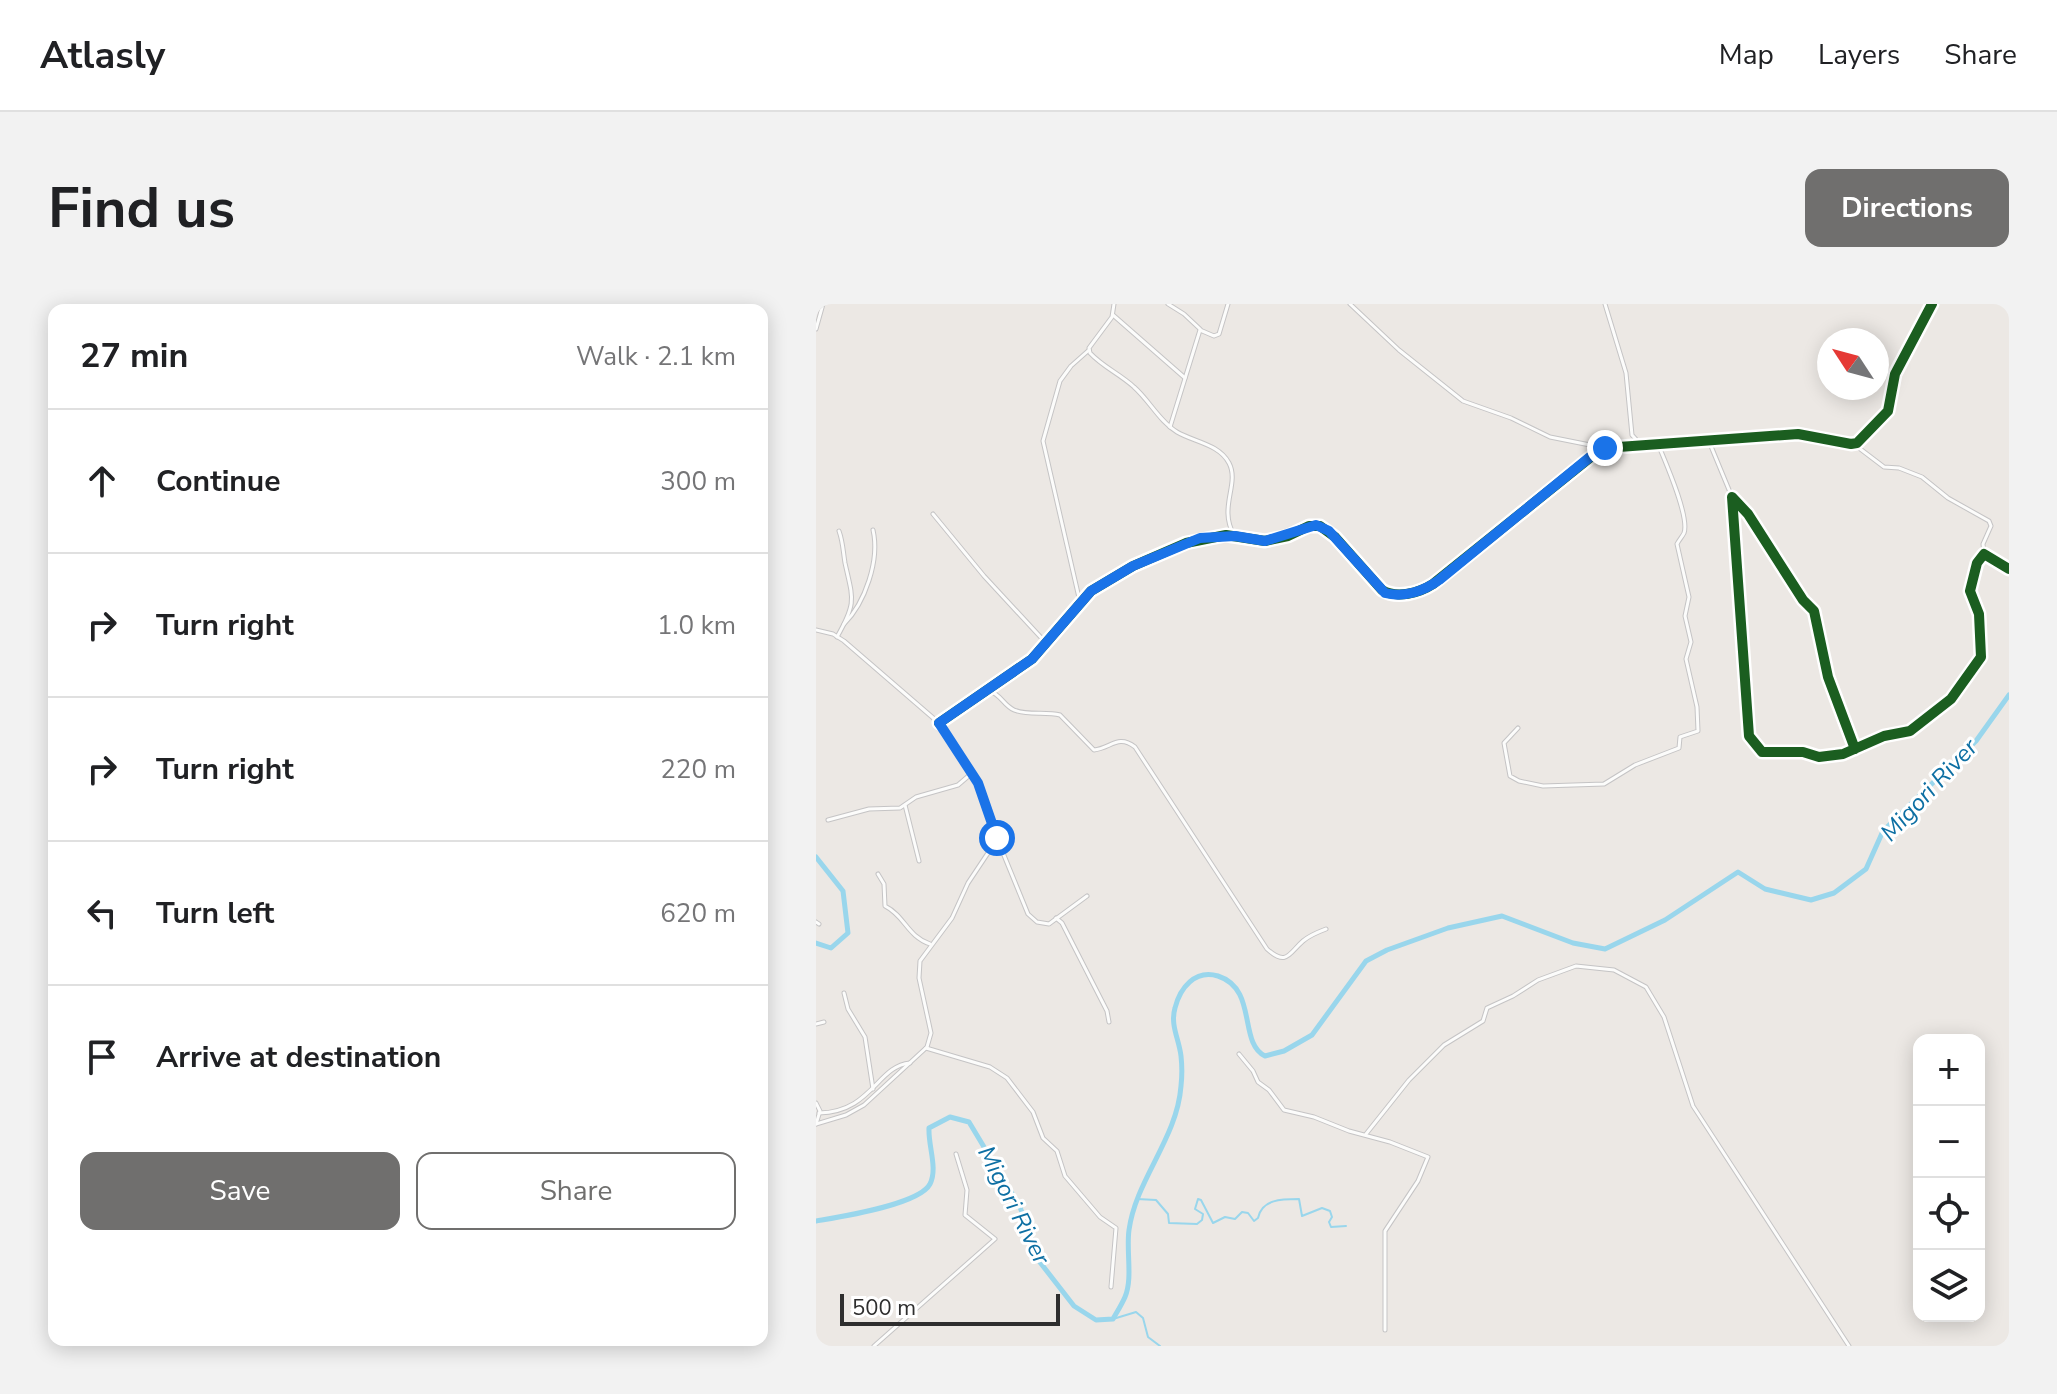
<!DOCTYPE html>
<meta charset="utf-8">
<style>
:root{--surface:#fff;--page:#f2f2f2;--text:#202124;--muted:#757577;--line:#e0e0e0;--accent:#706f6e}
body{margin:0;font-family:"Nunito Sans",sans-serif;background:var(--page);color:var(--text)}
.controls{position:absolute;right:24px;bottom:24px;display:grid;overflow:hidden;border-radius:16px;box-shadow:0 4px 20px #0003}
.controls button{width:72px;height:72px;display:grid;place-items:center;padding:0;border:0;border-bottom:2px solid var(--line);background:var(--surface);color:var(--text);font:40px sans-serif}
.compass{position:absolute;left:1001px;top:24px;width:72px;height:72px;border-radius:50%;background:var(--surface);box-shadow:0 4px 20px #0003;rotate:306deg}
.scale{position:absolute;left:24px;bottom:20px;width:220px;box-sizing:border-box;padding-left:8px;border:4px solid #2e2e2e;border-top:0;font-size:22px;line-height:28px;white-space:nowrap;color:#2e2e2e;-webkit-text-stroke:6px #fff;paint-order:stroke}
.stop{position:absolute;width:24px;height:24px;margin:-18px;border:6px solid #1a73e8;border-radius:50%;background:#fff}
.stop.end{background:#1a73e8;border-color:#fff;box-shadow:0 2px 8px #0008}
.list{margin:0;padding:0;list-style:none}
h2{display:flex;justify-content:space-between;align-items:center;height:104px;margin:0;padding:0 32px;font-size:34px}
h2 small{font-size:26px;font-weight:400;color:var(--muted)}
.list li{display:grid;grid-template-columns:52px 1fr auto;gap:24px;align-items:center;box-sizing:border-box;height:144px;padding:0 32px;border-top:2px solid var(--line)}
.list b{display:block;font-size:30px;white-space:nowrap}
.list em{font-size:26px;font-style:normal;color:var(--muted)}
.actions{display:flex;gap:16px;padding:24px 32px}
.actions a{flex:1;padding:18px 0;border:2px solid var(--accent);border-radius:16px;text-align:center;font-size:28px;color:var(--accent)}
.actions .main{background:var(--accent);color:#fff}
.icon{flex:none;width:44px;height:44px;fill:none;stroke:currentColor;stroke-width:2;stroke-linecap:round;stroke-linejoin:round}
.map{position:relative;flex:none;width:1193px;height:1042px;overflow:hidden;border-radius:16px}
header{display:flex;align-items:center;gap:48px;box-sizing:border-box;height:112px;padding:0 40px;background:var(--surface);border-bottom:2px solid var(--line)}
header strong{font-size:38px}
nav{display:flex;gap:44px;margin-inline-start:auto;font-size:28px}
.intro{display:flex;align-items:center;justify-content:space-between;box-sizing:border-box;height:192px;padding:0 48px}
h1{margin:0;font-size:56px}
.button{padding:20px 36px;border-radius:16px;background:var(--accent);color:#fff;font-size:28px;font-weight:700}
main{display:flex;gap:48px;padding:0 48px}
aside{flex:1;background:var(--surface);border-radius:16px;box-shadow:0 4px 20px #0003}
.map>svg:first-child{display:block}
</style>
<header>
<strong>Atlasly</strong>
<nav><a>Map</a><a>Layers</a><a>Share</a></nav>
</header>
<div class="intro"><h1>Find us</h1><a class="button">Directions</a></div>
<main>
<aside>
<h2>27 min<small>Walk · 2.1 km</small></h2>
<ul class="list">
<li><svg class="icon" aria-label="ahead" viewBox="0 0 24 24"><path d="M12 20V5M6 11l6-6 6 6"/></svg><div><b>Continue</b></div><em>300 m</em></li>
<li><svg class="icon" aria-label="right" viewBox="0 0 24 24"><path d="M7 20v-9h11M14 6l5 5-5 5"/></svg><div><b>Turn right</b></div><em>1.0 km</em></li>
<li><svg class="icon" aria-label="right" viewBox="0 0 24 24"><path d="M7 20v-9h11M14 6l5 5-5 5"/></svg><div><b>Turn right</b></div><em>220 m</em></li>
<li><svg class="icon" aria-label="left" viewBox="0 0 24 24"><path d="M17 20v-9H6M10 6l-5 5 5 5"/></svg><div><b>Turn left</b></div><em>620 m</em></li>
<li><svg class="icon" aria-label="arrive" viewBox="0 0 24 24"><path d="M6 21V4h12l-3 4 3 4H6"/></svg><div><b>Arrive at destination</b></div></li>
</ul>
<div class="actions"><a class="main">Save</a><a>Share</a></div>
</aside>
<div class="map">
<svg width="1193" height="1042" viewBox="0 0 1193 1042">
<rect width="100%" height="100%" fill="#ece8e4"/>
<g fill="none" stroke-linecap="round" stroke-linejoin="round">
<g stroke="#99d6ec" stroke-width="2">
<path d="M321,895l19,1 12,14 1,9 28,1 5,-4 1,-6 -8,-5 3,-10 3,1 12,23 12,-6 10,2 7,-7 6,1 6,8 4,-3c4,-19 24,-19 41,-19l3,17 20,-8 8,3 2,6 -3,5 2,5 15,-1"/>
<polyline points="297,1015 320,1008 327,1014 332,1033 344,1042"/>
</g>
<g stroke="#99d6ec" stroke-width="5">
<polyline points="0,553 27,587 32,629 15,644 0,639"/>
<path d="M0,917c23,-4 103,-16 114,-37 8,-16 -2,-38 -1,-56l21,-11 19,5 51,85 19,54 35,45 22,14 17,-1c4,-7 9,-15 12,-22 8,-19 1,-46 4,-67 7,-51 48,-91 52,-144 1,-9 1,-21 0,-30 -2,-17 -11,-31 -6,-48 5,-20 20,-39 43,-32 40,13 20,67 47,80l19,-5 28,-16 54,-74 21,-11 61,-22 54,-12 71,27 32,6 60,-29 73,-48 27,17 46,11 23,-7 32,-24 17,-38 93,-90 33,-46"/>
</g>
<g stroke="#c5c4c5" stroke-width="5">
<g id="minor">
<path d="M298,0l-2,13 -23,31 1,5c13,14 30,21 44,34 15,13 26,35 43,45 17,10 42,12 52,31 11,21 -11,44 5,72"/>
<polyline points="352,0 368,10 384,25"/>
<polyline points="534,0 583,46 647,97 695,114 734,133 789,144"/>
<polyline points="789,0 810,69 816,131 827,143"/>
<polyline points="297,11 369,74"/>
<polyline points="0,25 7,0"/>
<polyline points="354,123 384,26 398,32 403,30 412,0"/>
<polyline points="892,135 916,193"/>
<polyline points="1039,141 1068,163 1083,164 1106,173 1132,194 1173,217 1175,222 1167,240 1168,250"/>
<polyline points="117,210 168,272 231,340"/>
<polyline points="264,298 227,137 244,77 255,62 273,46"/>
<path d="M28,320c21,-21 36,-64 29,-94"/>
<polyline points="0,326 17,330 28,337 123,419 165,485 178,532 174,546 152,579 136,614 104,657 103,674 115,729 111,743 48,801 30,811 0,820"/>
<path d="M21,333c20,-35 16,-38 8,-74 -2,-12 -2,-21 -6,-32"/>
<path d="M173,387c12,3 14,14 25,19 14,6 32,1 46,5l34,35c17,-2 24,-16 41,-3l132,202c20,18 22,4 36,-8 7,-6 15,-9 23,-12"/>
<path d="M123,419l93,-64 59,-68 42,-25 53,-23 40,-8 39,6 23,-5 21,-10h11l15,11 47,53c15,9 37,3 51,-6l164,-132 8,-4 193,-14 53,10 6,-1 31,-32 7,-37 37,-70"/>
<path d="M702,424l-14,15 6,33 9,5 24,5 61,-2 31,-19 44,-17 1,-11 18,-6 -1,-24 -11,-48 5,-17 -6,-26 4,-19 -12,-53c2,-4 5,-7 7,-11 6,-16 -19,-72 -26,-89"/>
<polyline points="1039,445 1012,373 998,307 987,296 932,210 916,193 933,432 946,448 987,448 1003,453 1027,450 1068,432 1094,427 1135,395 1165,353 1163,310 1154,287 1161,259 1168,250 1193,265"/>
<polyline points="89,501 103,557"/>
<polyline points="12,516 53,505 84,504 100,493 142,481 156,469"/>
<polyline points="176,542 185,544 212,610 221,618 233,620 271,592"/>
<path d="M62,570l6,10 1,22c20,10 22,30 45,38"/>
<polyline points="240,614 246,619 291,707 293,718"/>
<polyline points="0,618 3,620"/>
<polyline points="28,689 32,705 49,733 57,785"/>
<polyline points="0,720 8,718"/>
<polyline points="110,744 174,763 191,774 217,808 227,834 241,847 249,872 284,913 300,924 295,983"/>
<polyline points="423,750 437,767 442,778 453,786 468,806 498,813 533,827 574,838 612,853 602,877 569,927 569,1026"/>
<polyline points="0,799 4,807 0,820"/>
<path d="M3,809c53,-1 58,-47 91,-50"/>
<polyline points="550,830 593,776 628,741 667,717 671,704 697,692 722,676 760,662 798,666 830,683 848,713 877,802 1033,1042"/>
<polyline points="58,1042 179,935 149,911 151,886 140,850"/>
</g>
</g>
<use href="#minor" stroke="#fcfcfb" stroke-width="3"/>
<g stroke="#fff" stroke-width="15">
<g id="cycleway">
<path d="M123,419l93,-64 59,-68 42,-25 53,-23 40,-8 39,6 23,-5 21,-10h11l15,11 47,53c15,9 37,3 51,-6l164,-132 8,-4 193,-14 53,10 6,-1 31,-32 7,-37 37,-70"/>
<polyline points="1039,445 1012,373 998,307 987,296 932,210 916,193 933,432 946,448 987,448 1003,453 1027,450 1068,432 1094,427 1135,395 1165,353 1163,310 1154,287 1161,259 1168,250 1193,265"/>
</g>
</g>
<use href="#cycleway" stroke="#1b5e20" stroke-width="10"/>
</g>
<g fill="none" stroke-linecap="round" stroke-linejoin="round">
<path stroke="#1a73e8" stroke-width="10" d="M181,534l-19,-55 -39,-60 93,-64 59,-68 42,-25 67,-28 35,-2 30,5 51,-16 13,6 56,62c19,5 39,-2 54,-13l151,-123 15,-9"/>
</g>
<g text-anchor="middle" stroke-width="6" stroke-linejoin="round" paint-order="stroke">
<g font-size="24" font-style="italic" fill="#0d6fa3" stroke="#fff">
<text transform="translate(1113 486) rotate(-47)" y="8">Migori River</text>
<text transform="translate(198 901) rotate(63)" y="8">Migori River</text>
</g>
</g>
</svg>
<div class="controls">
<button>+</button>
<button>−</button>
<button><svg class="icon" aria-label="locate" viewBox="0 0 24 24"><circle cx="12" cy="12" r="6"/><path d="M12 2v4M12 18v4M2 12h4M18 12h4"/></svg></button>
<button><svg class="icon" aria-label="layers" viewBox="0 0 24 24"><path d="M12 4l9 5-9 5-9-5zM3 14l9 5 9-5"/></svg></button>
</div>
<svg class="compass" viewBox="-18 -18 36 36"><path d="M0-13l5 13h-10z" fill="#e53935"/><path d="M0 13l5-13h-10z" fill="#757577"/></svg>
<div class="scale">500 m</div>
<div class="stop" style="left:181px;top:534px"></div>
<div class="stop end" style="left:789px;top:144px"></div>
</div>
</main>
